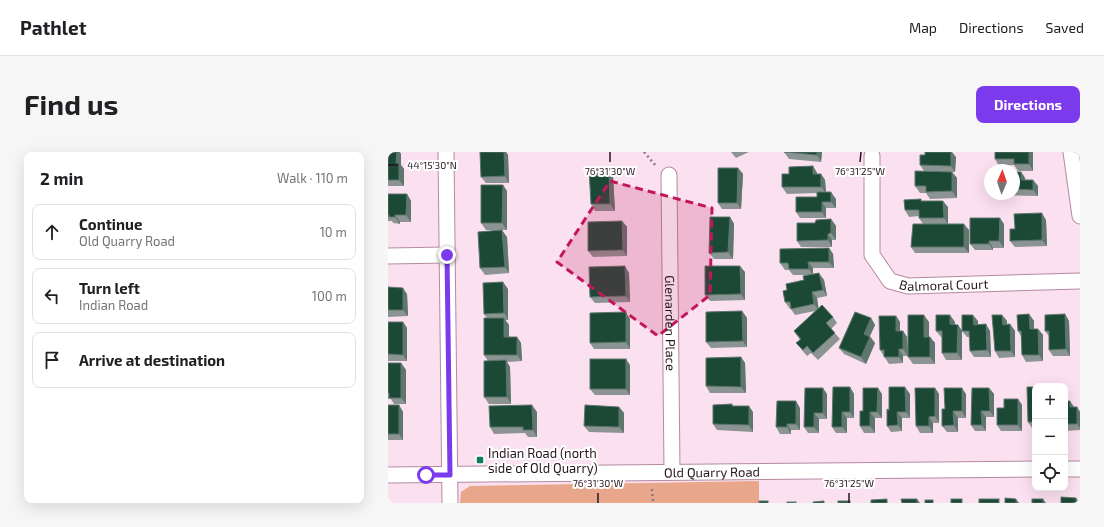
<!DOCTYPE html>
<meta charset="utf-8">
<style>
:root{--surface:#fff;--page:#f6f6f6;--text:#202124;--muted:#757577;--line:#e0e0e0;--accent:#7c3aed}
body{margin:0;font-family:"Exo 2",sans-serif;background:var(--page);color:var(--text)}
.controls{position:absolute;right:12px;bottom:12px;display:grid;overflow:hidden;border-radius:8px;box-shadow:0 4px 16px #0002}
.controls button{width:36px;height:36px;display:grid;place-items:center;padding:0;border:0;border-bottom:1px solid var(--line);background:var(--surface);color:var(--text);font:20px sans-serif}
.compass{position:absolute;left:596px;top:12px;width:36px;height:36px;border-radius:50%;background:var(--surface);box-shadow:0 4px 16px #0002;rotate:2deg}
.stop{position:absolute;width:12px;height:12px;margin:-9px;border:3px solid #7c3aed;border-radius:50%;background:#fff}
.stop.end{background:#7c3aed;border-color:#fff;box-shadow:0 1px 4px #0008}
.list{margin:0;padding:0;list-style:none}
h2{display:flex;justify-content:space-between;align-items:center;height:52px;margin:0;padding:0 16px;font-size:17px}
h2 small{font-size:13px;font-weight:400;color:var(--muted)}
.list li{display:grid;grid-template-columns:26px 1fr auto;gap:12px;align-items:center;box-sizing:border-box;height:56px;margin:0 8px 8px;padding:0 8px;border:1px solid var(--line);border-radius:8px}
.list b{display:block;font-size:15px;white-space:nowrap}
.list p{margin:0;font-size:13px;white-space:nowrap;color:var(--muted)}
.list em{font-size:13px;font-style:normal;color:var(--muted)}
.icon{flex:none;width:22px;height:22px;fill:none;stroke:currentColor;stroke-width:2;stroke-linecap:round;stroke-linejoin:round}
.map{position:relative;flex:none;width:692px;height:351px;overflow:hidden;border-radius:8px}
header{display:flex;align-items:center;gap:24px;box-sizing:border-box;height:56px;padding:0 20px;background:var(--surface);border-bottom:1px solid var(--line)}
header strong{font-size:19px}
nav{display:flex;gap:22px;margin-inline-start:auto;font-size:14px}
.intro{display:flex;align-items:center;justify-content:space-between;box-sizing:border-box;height:96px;padding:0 24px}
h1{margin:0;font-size:28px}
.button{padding:10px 18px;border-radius:8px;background:var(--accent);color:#fff;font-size:14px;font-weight:700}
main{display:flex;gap:24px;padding:0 24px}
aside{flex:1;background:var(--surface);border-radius:8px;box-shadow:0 4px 16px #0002}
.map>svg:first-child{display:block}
</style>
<header>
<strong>Pathlet</strong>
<nav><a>Map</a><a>Directions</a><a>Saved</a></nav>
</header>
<div class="intro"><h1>Find us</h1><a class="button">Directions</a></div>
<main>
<aside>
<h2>2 min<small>Walk · 110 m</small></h2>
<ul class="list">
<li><svg class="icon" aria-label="ahead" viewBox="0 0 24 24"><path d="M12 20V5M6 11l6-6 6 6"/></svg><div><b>Continue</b><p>Old Quarry Road</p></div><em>10 m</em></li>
<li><svg class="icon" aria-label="left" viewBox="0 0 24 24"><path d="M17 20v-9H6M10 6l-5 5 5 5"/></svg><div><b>Turn left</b><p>Indian Road</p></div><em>100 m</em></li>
<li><svg class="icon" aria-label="arrive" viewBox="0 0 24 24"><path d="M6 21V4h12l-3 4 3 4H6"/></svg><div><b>Arrive at destination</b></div></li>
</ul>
</aside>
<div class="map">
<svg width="692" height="351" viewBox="0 0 692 351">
<rect width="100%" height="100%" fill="#fbe0ef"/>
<polygon fill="#e8a68a" points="371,329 371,351 72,351 73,340 82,334"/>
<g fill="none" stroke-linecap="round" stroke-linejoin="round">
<g stroke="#b48aa2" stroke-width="17">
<g id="street">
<polyline points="58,0 62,351"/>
<polyline points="683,0 692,64"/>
<path id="s1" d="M484,4v99l18,26 18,5 172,-5"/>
<path id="s2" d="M281,23l3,296"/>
<polyline points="0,104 59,103"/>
<polyline points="677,317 692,317"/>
<path id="s3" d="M0,323l647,-6"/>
</g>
</g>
<g stroke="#8d7884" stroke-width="2.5" stroke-dasharray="2 3" stroke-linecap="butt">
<polyline points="256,0 269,15"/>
<polyline points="264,337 265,351"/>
</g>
<use href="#street" stroke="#fff" stroke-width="15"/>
</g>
<g fill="#8b9492">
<polygon points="0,0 13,2 13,13 16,17 16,34 0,34"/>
<polygon points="92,0 118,0 120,3 121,31 98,31 93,25"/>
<polygon points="343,0 361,0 348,6"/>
<polygon points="396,0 434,0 433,10 401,7"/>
<polygon points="645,0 645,19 630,19 626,13 611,14 607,7"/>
<polygon points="568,5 567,20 564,20 569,26 569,46 542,47 538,41 532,41 527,34 536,19 532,13"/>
<polygon points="425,14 429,21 429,22 433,22 437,28 438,40 448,47 448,56 438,56 438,66 412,66 408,60 429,45 429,41 399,42 394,35 401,22"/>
<polygon points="350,16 355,22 353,57 334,57 330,51"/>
<polygon points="626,20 633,20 637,26 637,28 645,28 650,34 650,44 611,43 611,42 626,42"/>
<polygon points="225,24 227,59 207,59 203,52"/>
<polygon points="115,33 119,39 119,78 98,78 93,71"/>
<polygon points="0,42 19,42 23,49 23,70 12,70 12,72 5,71 4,69 0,69"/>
<polygon points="535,49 560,55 560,72 581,78 581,101 527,101 523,95 535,72 531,66 531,64 521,65 517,58"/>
<polygon points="342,65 346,72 345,107 326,107 321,101"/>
<polygon points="443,67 448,74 448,88 444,88 444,95 413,95 409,89 427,71"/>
<polygon points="658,68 659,94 627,95 622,89 627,77"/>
<polygon points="234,69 239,75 239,104 205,105 200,99"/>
<polygon points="616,72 616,96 605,96 605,98 587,98 582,92"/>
<polygon points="119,85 121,121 97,123 92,116"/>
<polygon points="441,96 445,102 446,116 425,116 425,123 436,128 439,144 429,146 430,156 445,165 449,171 443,177 452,187 430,208 423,201 419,204 413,197 408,191 412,188 406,179 427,159 407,163 403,157 402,157 397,150 399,138 416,128 421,123 405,123 401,118 397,118 392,111"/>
<polygon points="357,120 357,148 322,149 317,143"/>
<polygon points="241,121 242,150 207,151 202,145"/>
<polygon points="0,135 19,142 20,164 0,165"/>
<polygon points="120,137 120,168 117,168 121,173 121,185 129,185 133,191 134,209 119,210 122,215 123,252 101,252 96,245 100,209 96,203 99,166 96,162"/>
<polygon points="354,159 359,166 359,195 323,196 318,190"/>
<polygon points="641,162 646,169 646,177 650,177 655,183 655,209 638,210 634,203 633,184 630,179"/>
<polygon points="677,162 681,169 682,204 665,204 661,198 661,184 657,179"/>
<polygon points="614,163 619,169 619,172 622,172 627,179 627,205 611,206 607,199"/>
<polygon points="508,164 512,170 512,179 515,179 519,185 520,204 515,204 515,211 501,212 492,198"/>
<polygon points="483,166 487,173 482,184 487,191 478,212 456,202 451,196"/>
<polygon points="242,167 242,197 206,197 202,191"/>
<polygon points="590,169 590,173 602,179 603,205 586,205 582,199 582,185 579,185 574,179"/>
<polygon points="0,170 15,170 19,176 19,209 0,209"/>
<polygon points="541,170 541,185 542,185 547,191 547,212 525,212 520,205"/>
<polygon points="567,170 567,173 570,173 574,179 574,208 558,208 554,201 554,185 553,185 548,179"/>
<polygon points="353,205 357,211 358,241 322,241 318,234"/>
<polygon points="0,211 13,211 18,218 18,252 6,252 3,247 0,247"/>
<polygon points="242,213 242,243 207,243 202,237"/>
<polygon points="462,235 466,242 466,266 459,266 459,281 448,281 444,275"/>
<polygon points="647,235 647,276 644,276 640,270"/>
<polygon points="547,236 551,242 551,271 545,271 545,281 532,281 528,274"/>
<polygon points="601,236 606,242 606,265 598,265 598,279 587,279 583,273"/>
<polygon points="439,242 439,267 431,267 431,281 420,281 416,275"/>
<polygon points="494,242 494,266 487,266 487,281 476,281 472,274 475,259"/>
<polygon points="522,242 522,266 514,266 514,279 503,280 499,274 501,258"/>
<polygon points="578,242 578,266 570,266 570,280 559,280 554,274 557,257"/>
<polygon points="630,247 634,253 634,279 613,279 609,273 616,256"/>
<polygon points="677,249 686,255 689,255 692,260 692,278 677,279"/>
<polygon points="344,252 345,254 365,260 365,280 329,278 325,272"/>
<polygon points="0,253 11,253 15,260 15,288 0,288"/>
<polygon points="231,255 236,261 236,281 201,280 196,274"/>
<polygon points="412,256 412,278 403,278 403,282 392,282 388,275"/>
<polygon points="149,260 149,285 140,285 137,281 106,282 102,275"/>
</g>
<g fill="#5e766e">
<polygon points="9,0 12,0 13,2 13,13 16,17 16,34 11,28 8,11"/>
<polygon points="116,0 118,0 120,3 121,31 117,24"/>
<polygon points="429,0 434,0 433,10 429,3"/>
<polygon points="563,0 564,0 568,5 567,20 563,14"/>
<polygon points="641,0 645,0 645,19 641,12"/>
<polygon points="425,14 429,21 429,28 425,22"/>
<polygon points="350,16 355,22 353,57 349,51"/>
<polygon points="221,17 225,24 227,59 222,52"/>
<polygon points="564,20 569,26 569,46 564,39"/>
<polygon points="633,20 637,26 638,34 633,28"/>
<polygon points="433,22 437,28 438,41 433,35"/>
<polygon points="645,28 650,34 650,44 645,38"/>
<polygon points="115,33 119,39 119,78 114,71"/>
<polygon points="443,40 448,47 448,56 443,50"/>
<polygon points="19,42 23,49 23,70 18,63"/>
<polygon points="555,49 560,55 560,72 556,66"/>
<polygon points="434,50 438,56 438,66 434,60"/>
<polygon points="654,61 658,68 659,94 654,88"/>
<polygon points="7,63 12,70 12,72 7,65"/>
<polygon points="342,65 346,72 345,107 340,100"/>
<polygon points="612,66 616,72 616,96 611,89"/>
<polygon points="443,67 448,74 448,88 443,81"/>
<polygon points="234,69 239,75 239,104 235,98"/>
<polygon points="576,72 581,78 581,101 576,95"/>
<polygon points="114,78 119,85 121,121 117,115"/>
<polygon points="440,82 444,88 444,95 440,88"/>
<polygon points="601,89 605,96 605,98 601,92"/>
<polygon points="441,96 445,102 446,116 441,110"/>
<polygon points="420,110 425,116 425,123 421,117"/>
<polygon points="237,114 241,121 242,150 238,144"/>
<polygon points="352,114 357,120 357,148 353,142"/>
<polygon points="431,121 436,128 439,144 435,138"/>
<polygon points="115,130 120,137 120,168 116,161"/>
<polygon points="15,136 19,142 20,164 15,158"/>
<polygon points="424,140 429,146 431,159 426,152"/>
<polygon points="354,159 359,166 359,195 355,189"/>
<polygon points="238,160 242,167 242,197 238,190"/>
<polygon points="641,162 646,169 646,183 642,177"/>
<polygon points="677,162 681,169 682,204 678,197"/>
<polygon points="536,163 541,170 541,191 536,185"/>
<polygon points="562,163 567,170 566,179 562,172"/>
<polygon points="585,163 590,169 590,179 586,173"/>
<polygon points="614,163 619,169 619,179 615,173"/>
<polygon points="508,164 512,170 512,185 508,179"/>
<polygon points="116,166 121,173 121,191 116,185"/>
<polygon points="483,166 487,173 480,188 476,182"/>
<polygon points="15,170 19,176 19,209 15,203"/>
<polygon points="598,172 602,179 603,205 599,198"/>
<polygon points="622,172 627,179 627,205 623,199"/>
<polygon points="570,173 574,179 574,208 569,201"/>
<polygon points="650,177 655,183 655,209 651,203"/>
<polygon points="515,179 519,185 520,204 515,197"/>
<polygon points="129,185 133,191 134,209 129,203"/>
<polygon points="482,185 487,191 478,212 473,205"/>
<polygon points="542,185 547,191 547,212 542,205"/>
<polygon points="511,197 515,204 515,211 511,205"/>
<polygon points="353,205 357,211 358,241 353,235"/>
<polygon points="238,207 242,213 242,243 238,237"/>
<polygon points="118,208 122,215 123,252 119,245"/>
<polygon points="13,211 18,218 18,252 13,246"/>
<polygon points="462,235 466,242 466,266 462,260"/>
<polygon points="517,235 522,242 522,266 518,260"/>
<polygon points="435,236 439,242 439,267 435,261"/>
<polygon points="490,236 494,242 494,266 489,260"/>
<polygon points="547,236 551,242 551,271 547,264"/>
<polygon points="574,236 578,242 578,266 574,259"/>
<polygon points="601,236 606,242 606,265 602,259"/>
<polygon points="630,247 634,253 634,279 630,273"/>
<polygon points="408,249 412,256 412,278 408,272"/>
<polygon points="682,249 686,255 682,255"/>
<polygon points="11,253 15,260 15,288 11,282"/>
<polygon points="144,253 149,260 149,285 145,278"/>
<polygon points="361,254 365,260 365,280 361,273"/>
<polygon points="231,255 236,261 236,281 231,275"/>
<polygon points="689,255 692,260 692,276 689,272"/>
<polygon points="565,259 570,266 570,280 566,273"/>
<polygon points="593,259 598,265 598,279 594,273"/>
<polygon points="454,260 459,266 459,281 454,275"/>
<polygon points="482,260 487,266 487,281 482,274"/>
<polygon points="509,260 514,266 514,279 510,273"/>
<polygon points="426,261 431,267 431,281 426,275"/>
<polygon points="541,265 545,271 545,281 541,274"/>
<polygon points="399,272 403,278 403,282 399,275"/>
<polygon points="688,346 692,351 688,351"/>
<polygon points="529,347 532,351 529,351"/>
<polygon points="628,347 631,351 628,351"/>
<polygon points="655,347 658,351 655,351"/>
</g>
<g fill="#1b4936" stroke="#5e766e">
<polygon points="0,0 9,0 8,11 11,11 11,28 0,28"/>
<polygon points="92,0 116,0 117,24 93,25"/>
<polygon points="396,0 429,0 429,3"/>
<polygon points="537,0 563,0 563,14 532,13 532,3 537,3"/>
<polygon points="607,0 641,0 641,12 626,12 626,7 607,7"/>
<polygon points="425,14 425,22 433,22 433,35 394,35 394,22 401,22 401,15"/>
<polygon points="330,16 350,16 349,51 330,51"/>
<polygon points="201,17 221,17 222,52 203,52"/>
<polygon points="527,19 564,20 564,39 538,40 538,34 527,34"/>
<polygon points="626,20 633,20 633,28 645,28 645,38 626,37"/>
<polygon points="93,33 115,33 114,71 93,71"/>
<polygon points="429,40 443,40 443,50 434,50 434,60 408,60 408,45 429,45"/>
<polygon points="0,42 19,42 18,63 7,63 7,65 1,65 1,63 0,63"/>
<polygon points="533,47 533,49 555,49 556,66 531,66 531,58 517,58 516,48"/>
<polygon points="654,61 654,88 622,89 622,77 627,77 626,62"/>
<polygon points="322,65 342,65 340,100 321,101"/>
<polygon points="582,66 612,66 611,89 601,89 601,92 582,92"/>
<polygon points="443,67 443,81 440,82 440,88 409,89 409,71 427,71 428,68"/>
<polygon points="234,69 235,98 200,99 200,70"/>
<polygon points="525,72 576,72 576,95 523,95"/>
<polygon points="114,78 117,115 92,116 90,80"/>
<polygon points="441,96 441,110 420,110 421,117 401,117 400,111 392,111 392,97"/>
<polygon points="237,114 238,144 202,145 201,115"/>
<polygon points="317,114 352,114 353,142 317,143"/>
<polygon points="431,121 435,138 424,140 426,152 403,157 402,150 397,150 395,139 399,138 398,132 416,128 415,124"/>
<polygon points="115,130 116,161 96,162 95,131"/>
<polygon points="0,135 15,136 15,158 0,158"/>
<polygon points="434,153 445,165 438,171 447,181 425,201 419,194 415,198 408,191 413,187 406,179"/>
<polygon points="354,159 355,189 318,190 318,160"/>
<polygon points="238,160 238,190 202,191 202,161"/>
<polygon points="467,160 483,166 476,182 482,185 473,205 451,196"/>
<polygon points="641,162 642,177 650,177 651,203 634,203 633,179 630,179 629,163"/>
<polygon points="677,162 678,197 661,198 661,179 657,179 657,163"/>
<polygon points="520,163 536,163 536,185 542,185 542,205 520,205"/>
<polygon points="548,163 562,163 562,172 570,173 569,201 554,201 554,179 548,179"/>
<polygon points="574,163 585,163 586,173 598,172 599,198 582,199 581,179 574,179"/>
<polygon points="604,163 614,163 615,173 622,172 623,199 607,199"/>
<polygon points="491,164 508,164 508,179 515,179 515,197 511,197 511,205 496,205 496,198 492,198"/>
<polygon points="96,166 116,166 116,185 129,185 129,203 96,203"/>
<polygon points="0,170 15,170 15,203 0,202"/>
<polygon points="353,205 353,235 318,234 318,206"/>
<rect x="202" y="207" width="36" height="30"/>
<polygon points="118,208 119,245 96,245 96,209"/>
<polygon points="0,211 13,211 13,246 1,246 1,241 0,241"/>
<polygon points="445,235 462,235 462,260 454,260 454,275 444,275"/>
<polygon points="501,235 517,235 518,260 509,260 510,273 499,274 499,257 501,258"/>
<polygon points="639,235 647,235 647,270 640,270"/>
<polygon points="417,236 435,236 435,261 426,261 426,275 416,275"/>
<polygon points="475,236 490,236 489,260 482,260 482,274 472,274 472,259 475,259"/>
<polygon points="527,236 547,236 547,264 541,265 541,274 528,274"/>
<polygon points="556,236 574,236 574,259 565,259 566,273 554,274 554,257 557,257"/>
<polygon points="584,236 601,236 602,259 593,259 594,273 583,273"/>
<polygon points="616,247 630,247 630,273 609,273 609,256 616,256"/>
<polygon points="389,249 408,249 408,272 399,272 399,275 388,275"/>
<polygon points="677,249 682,249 682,255 689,255 689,272 677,272"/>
<polygon points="344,252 344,254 361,254 361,273 325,272 325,253"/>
<rect x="0" y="253" width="11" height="29"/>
<polygon points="144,253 145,278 135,278 135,275 102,275 101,254"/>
<polygon points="197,253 231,255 231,275 196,274"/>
<polygon points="673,345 688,346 688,351 673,351"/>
<polygon points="617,346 628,347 628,351 617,351"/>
<polygon points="499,347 499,351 483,351 483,348"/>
<polygon points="513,347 529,347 529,351 514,351"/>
<rect x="563" y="347" width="11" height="4"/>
<rect x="591" y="347" width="20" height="4"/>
<rect x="644" y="347" width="11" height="4"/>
<rect x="537" y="348" width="8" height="3"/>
<rect x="371" y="349" width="9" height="2"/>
<polygon points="436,349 436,351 425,351 425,350"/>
<rect x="450" y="349" width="12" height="2"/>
<rect x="399" y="350" width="9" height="1"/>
</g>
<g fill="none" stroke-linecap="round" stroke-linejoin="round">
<polyline stroke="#7c3aed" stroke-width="5" points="38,323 62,323 59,103"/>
</g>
<path fill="#c2185b" fill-opacity="0.2" stroke="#c2185b" stroke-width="3" stroke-dasharray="8 5" stroke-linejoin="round" d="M222,29l102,27 -2,87 -52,41 -101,-74z"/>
<path fill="none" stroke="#26161f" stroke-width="1.5" d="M222,10v-10M472,10l1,-10M0,13h10M210,351v-10M461,351v-10"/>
<rect fill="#0c7b57" stroke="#fff" stroke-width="1.5" x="88" y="304" width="8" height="8" rx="2"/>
<g text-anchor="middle" stroke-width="4" stroke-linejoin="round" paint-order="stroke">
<g font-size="13" fill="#26161f" stroke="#fff">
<text dy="5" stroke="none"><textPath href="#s1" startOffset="185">Balmoral Court</textPath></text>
<text dy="5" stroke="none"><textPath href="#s2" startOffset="148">Glenarden Place</textPath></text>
<text dy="5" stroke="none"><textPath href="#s3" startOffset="324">Old Quarry Road</textPath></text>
</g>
<g font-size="13" fill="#26161f" stroke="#fff" text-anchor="start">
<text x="100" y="306">Indian Road (north<tspan x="100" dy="15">side of Old Quarry)</tspan></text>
</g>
</g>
<g font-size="10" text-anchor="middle" fill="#26161f" stroke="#fff" stroke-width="4" stroke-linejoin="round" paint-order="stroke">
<text x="44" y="17">44°15'30"N</text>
<text x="222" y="23">76°31'30"W</text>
<text x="472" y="23">76°31'25"W</text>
<text x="210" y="335">76°31'30"W</text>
<text x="461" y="335">76°31'25"W</text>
</g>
</svg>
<div class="controls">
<button>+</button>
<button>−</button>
<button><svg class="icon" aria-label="locate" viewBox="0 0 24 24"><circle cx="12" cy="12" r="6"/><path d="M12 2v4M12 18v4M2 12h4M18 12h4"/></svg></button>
</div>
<svg class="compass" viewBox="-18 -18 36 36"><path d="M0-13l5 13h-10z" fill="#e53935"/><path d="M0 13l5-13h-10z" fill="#757577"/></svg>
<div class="stop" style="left:38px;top:323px"></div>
<div class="stop end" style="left:59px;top:103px"></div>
</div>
</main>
